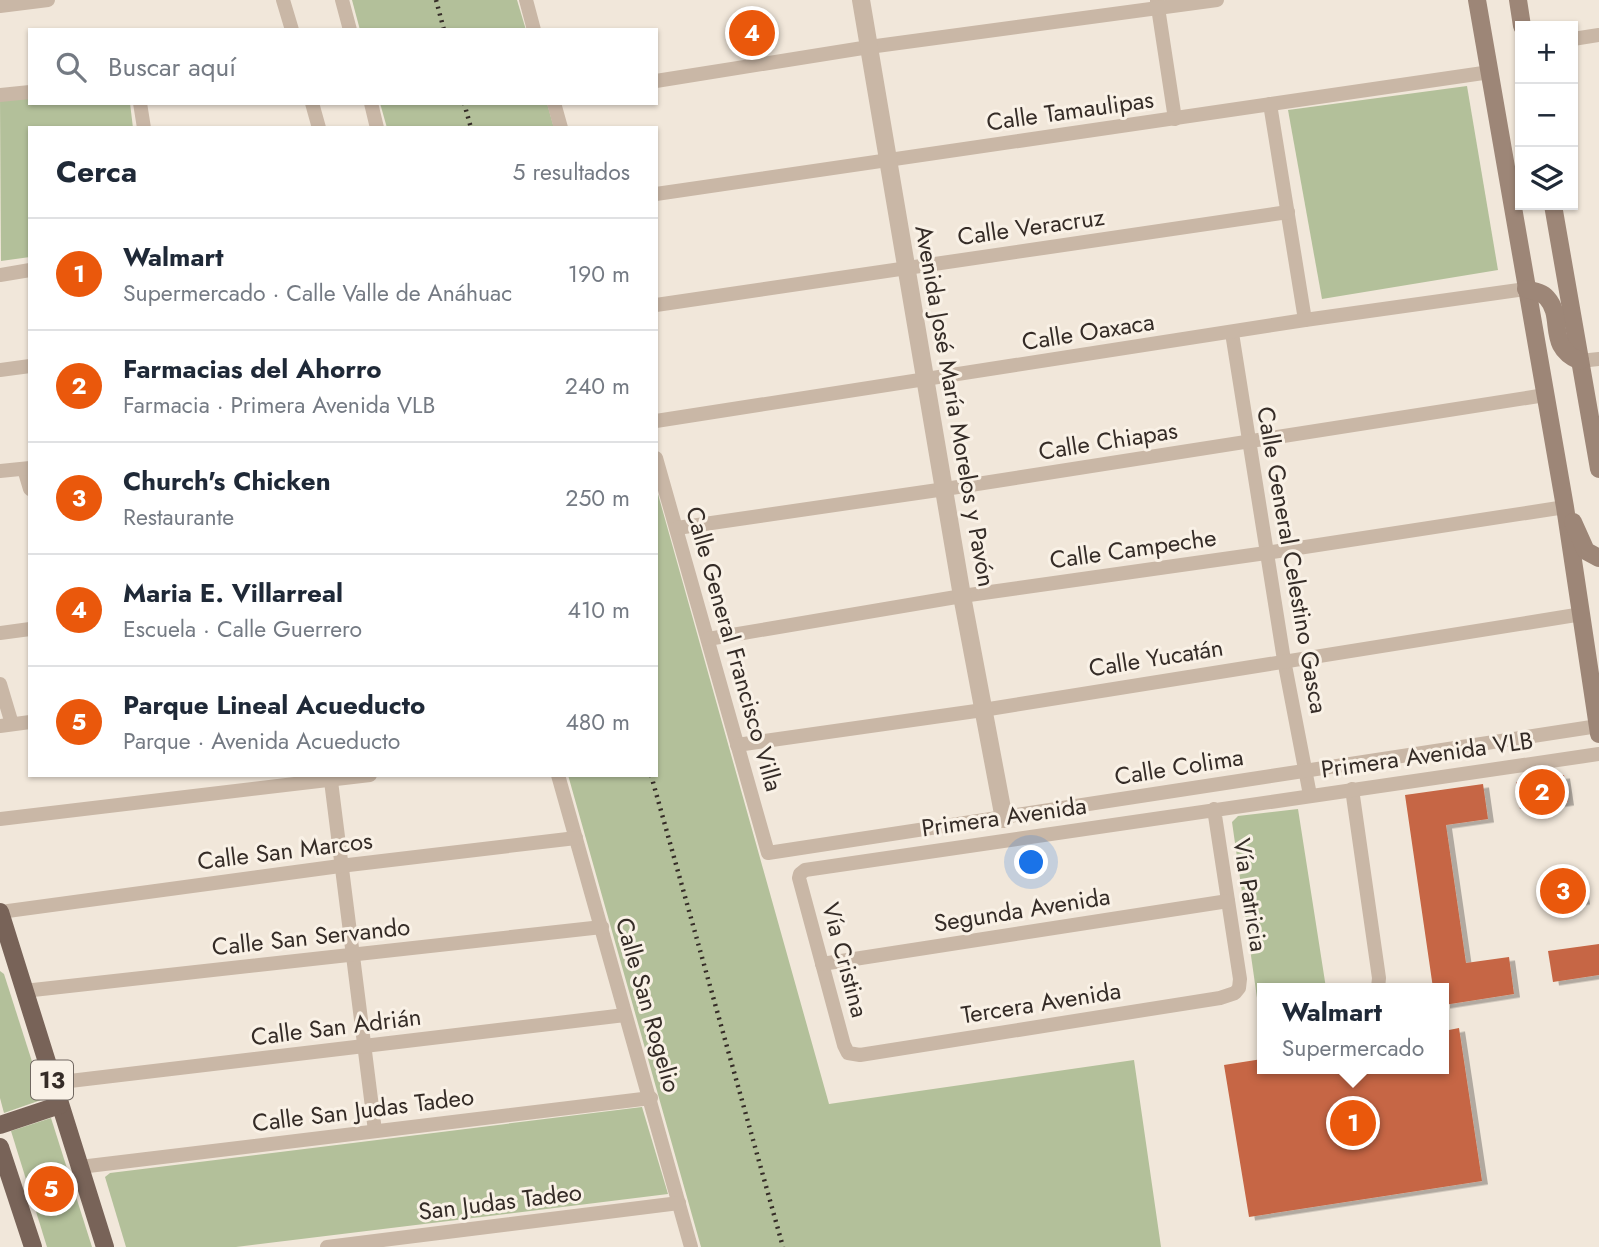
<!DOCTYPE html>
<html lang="es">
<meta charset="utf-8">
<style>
:root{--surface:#fff;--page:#f2f2f3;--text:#1f2937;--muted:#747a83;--line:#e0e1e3;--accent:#ea580c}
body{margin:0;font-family:Jost,sans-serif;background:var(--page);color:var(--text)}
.controls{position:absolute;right:21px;top:21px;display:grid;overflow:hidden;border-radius:0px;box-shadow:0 2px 5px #0004}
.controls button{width:63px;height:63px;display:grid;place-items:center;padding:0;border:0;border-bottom:2px solid var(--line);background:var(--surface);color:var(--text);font:35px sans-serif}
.you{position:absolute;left:1032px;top:863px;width:24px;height:24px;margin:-18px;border:5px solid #fff;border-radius:50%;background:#1a73e8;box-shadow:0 0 0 10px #1a73e833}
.badge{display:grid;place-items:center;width:46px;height:46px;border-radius:50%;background:var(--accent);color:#fff;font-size:23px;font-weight:700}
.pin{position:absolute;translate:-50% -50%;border:4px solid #fff;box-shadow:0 2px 7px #0006}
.popup{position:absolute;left:1257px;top:983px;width:192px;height:91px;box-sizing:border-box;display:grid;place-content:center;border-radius:0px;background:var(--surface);filter:drop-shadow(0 2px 5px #0005);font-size:23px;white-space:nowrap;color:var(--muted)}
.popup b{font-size:26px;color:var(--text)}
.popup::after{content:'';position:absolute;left:50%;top:100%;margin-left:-14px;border:14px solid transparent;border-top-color:var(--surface)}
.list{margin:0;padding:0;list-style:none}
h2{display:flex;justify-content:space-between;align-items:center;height:91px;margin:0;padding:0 28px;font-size:30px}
h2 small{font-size:23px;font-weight:400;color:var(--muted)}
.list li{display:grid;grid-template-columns:46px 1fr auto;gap:21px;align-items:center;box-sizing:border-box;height:112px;padding:0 28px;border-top:2px solid var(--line)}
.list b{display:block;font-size:26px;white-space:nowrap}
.list p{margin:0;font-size:23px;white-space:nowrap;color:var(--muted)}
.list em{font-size:23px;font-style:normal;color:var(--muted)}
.icon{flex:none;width:38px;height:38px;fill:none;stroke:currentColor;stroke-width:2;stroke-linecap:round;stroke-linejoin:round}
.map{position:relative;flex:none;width:1599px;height:1247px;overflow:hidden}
.search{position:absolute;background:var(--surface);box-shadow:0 2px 5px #0004;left:28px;top:28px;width:630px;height:77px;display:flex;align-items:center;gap:18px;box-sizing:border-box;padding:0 24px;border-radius:0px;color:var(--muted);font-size:26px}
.panel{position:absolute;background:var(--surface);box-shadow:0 2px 5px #0004;left:28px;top:126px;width:630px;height:651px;border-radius:0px}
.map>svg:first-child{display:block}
</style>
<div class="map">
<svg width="1599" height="1247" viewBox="0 0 1599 1247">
<defs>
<filter id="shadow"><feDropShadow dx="6" dy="3.5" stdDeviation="0" flood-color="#0004"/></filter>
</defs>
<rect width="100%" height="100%" fill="#f1e7da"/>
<g fill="#b3c09a">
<polygon points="352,0 517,0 526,30 360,30"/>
<polygon points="1467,86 1498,270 1322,299 1288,110"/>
<polygon points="30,96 30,103 130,103 133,128 30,128 30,257 1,261 0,99"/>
<polygon points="380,103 547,103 554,128 387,128"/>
<polygon points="656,487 829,1104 1134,1060 1161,1247 701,1247 568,775 656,775"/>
<polygon points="1298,809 1326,988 1262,988 1262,1033 1232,822 1238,816"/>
<polygon points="0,971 4,974 44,1099 4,1113 0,1098"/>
<polygon points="642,1107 668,1194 236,1247 126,1247 105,1177 110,1173"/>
<polygon points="51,1118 92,1247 47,1247 11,1131"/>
</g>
<g fill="#c66644" filter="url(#shadow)">
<polygon points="1564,775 1568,802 1520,809 1516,782"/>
<polygon points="1483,784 1488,819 1446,825 1466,963 1509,957 1514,994 1444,1005 1444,988 1433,988 1405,795"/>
<polygon points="1580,875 1584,901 1547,907 1543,880"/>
<polygon points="1599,944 1599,975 1553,982 1548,951"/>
<polygon points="1459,1028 1482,1181 1249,1217 1224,1065 1262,1059 1262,1069 1444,1069 1444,1031"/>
</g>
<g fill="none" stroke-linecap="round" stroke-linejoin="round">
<g stroke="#c9b7a6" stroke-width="14">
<polyline points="283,0 292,30"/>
<polyline points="342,0 350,30"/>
<polyline points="526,0 534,30"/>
<polyline points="1157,1 1175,119"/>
<polyline points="0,6 48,0"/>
<polyline points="1573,39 1599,35"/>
<polyline points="656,81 869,47 1217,0"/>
<polyline points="0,95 30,92"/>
<polyline points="140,103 144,128"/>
<polyline points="312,103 319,128"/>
<polyline points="371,103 377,128"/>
<polyline points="554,103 561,128"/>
<polyline points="1270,104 1305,320"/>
<polyline points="656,194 1490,72"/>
<polyline points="0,275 30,270"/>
<polyline points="656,305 1288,212"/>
<polyline points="1232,333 1284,660 1310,795"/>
<polyline points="1580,361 1599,359"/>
<polyline points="0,370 30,366"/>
<polyline points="656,421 1305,320 1526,289"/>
<polyline points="656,458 768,853 1598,726"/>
<polyline points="24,469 30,489"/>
<polyline points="0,471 30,468"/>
<polyline points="677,528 945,489 1545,395"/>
<polyline points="0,633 30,629"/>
<polyline points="708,639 962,596 1266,553 1565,507"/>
<polyline points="0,684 12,724"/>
<polyline points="0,726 30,722"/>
<polyline points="737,745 983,710 1582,614"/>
<polyline points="558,775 691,1247"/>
<polyline points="331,781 375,1131"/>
<polyline points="1352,789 1379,978 1378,988"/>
<polyline points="1214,809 1240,979 1239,988 1235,993 1220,998 860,1055 848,1053 844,1045 799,878 800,874 805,870 1599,754"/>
<polyline points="0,819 370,775"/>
<polyline points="0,912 340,866 576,838"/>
<polyline points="822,964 1228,901"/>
<polyline points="24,991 602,927"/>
<polyline points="53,1083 625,1015"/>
<polyline points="80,1167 651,1098"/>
<polyline points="327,1247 679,1203"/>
</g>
<polyline stroke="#c9b7a6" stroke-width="18" points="861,0 962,596 1004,819"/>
<g stroke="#9d8677" stroke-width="18">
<polyline points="1477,0 1565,507 1599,734"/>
<polyline points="1518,0 1522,26"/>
<polyline points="1553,205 1599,469"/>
<path d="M1526,289c7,2 16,3 21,9 18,20 -2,48 33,63"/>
<polyline points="1573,522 1586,551 1599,558"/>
</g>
<g stroke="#786358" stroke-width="18">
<polyline points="0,912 105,1247"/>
<polyline points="0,1125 60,1105"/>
<polyline points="0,1147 33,1247"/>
</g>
<g stroke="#352c27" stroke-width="4.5" stroke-dasharray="2 5" stroke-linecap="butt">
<polyline points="436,0 444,30"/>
<polyline points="464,103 471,128"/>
<polyline points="651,775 783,1247"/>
</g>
</g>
<g text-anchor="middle" stroke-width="6" stroke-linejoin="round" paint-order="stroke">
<rect fill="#f9f1e6" stroke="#706760" stroke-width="2" x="31" y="1060.5" width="42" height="39" rx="5"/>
<g font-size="23" font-weight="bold" fill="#352c27">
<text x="52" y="1088">13</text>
</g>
<g font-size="24" fill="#352c27" stroke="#f9f1e6">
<text transform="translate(1070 111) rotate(-8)" y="8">Calle Tamaulipas</text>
<text transform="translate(1031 227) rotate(-8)" y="8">Calle Veracruz</text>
<text transform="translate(1088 332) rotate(-9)" y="8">Calle Oaxaca</text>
<text transform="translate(955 406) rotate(80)" y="8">Avenida José María Morelos y Pavón</text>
<text transform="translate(1108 441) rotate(-9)" y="8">Calle Chiapas</text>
<text transform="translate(1133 549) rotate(-8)" y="8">Calle Campeche</text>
<text transform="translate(1292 560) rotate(80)" y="8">Calle General Celestino Gasca</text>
<text transform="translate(734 649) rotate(74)" y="8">Calle General Francisco Villa</text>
<text transform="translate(1156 658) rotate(-9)" y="8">Calle Yucatán</text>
<text transform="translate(1427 755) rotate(-8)" y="8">Primera Avenida VLB</text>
<text transform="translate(1179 767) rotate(-9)" y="8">Calle Colima</text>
<text transform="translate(1004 817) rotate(-8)" y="8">Primera Avenida</text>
<text transform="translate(285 851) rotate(-7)" y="8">Calle San Marcos</text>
<text transform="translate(1250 895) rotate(81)" y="8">Vía Patricia</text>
<text transform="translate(1022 910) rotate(-9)" y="8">Segunda Avenida</text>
<text transform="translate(311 937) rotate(-6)" y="8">Calle San Servando</text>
<text transform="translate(845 960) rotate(75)" y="8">Vía Cristina</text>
<text transform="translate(1041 1003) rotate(-9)" y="8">Tercera Avenida</text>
<text transform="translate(648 1005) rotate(74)" y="8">Calle San Rogelio</text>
<text transform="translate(336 1027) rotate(-7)" y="8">Calle San Adrián</text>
<text transform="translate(363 1110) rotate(-7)" y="8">Calle San Judas Tadeo</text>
<text transform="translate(500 1202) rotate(-7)" y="8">San Judas Tadeo</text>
</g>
</g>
</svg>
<div class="controls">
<button>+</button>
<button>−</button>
<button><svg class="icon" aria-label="layers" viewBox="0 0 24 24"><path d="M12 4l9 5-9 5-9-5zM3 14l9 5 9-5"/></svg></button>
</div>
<div class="you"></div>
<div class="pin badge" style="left:1353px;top:1123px">1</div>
<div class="popup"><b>Walmart</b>Supermercado</div>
<div class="pin badge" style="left:1542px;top:792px">2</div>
<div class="pin badge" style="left:1563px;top:891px">3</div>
<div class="pin badge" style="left:752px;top:33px">4</div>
<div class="pin badge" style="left:51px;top:1189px">5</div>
<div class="search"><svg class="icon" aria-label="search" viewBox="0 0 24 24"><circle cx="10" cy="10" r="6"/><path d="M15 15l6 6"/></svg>Buscar aquí</div>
<section class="panel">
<h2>Cerca<small>5 resultados</small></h2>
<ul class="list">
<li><span class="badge">1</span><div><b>Walmart</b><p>Supermercado · Calle Valle de Anáhuac</p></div><em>190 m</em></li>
<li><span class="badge">2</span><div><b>Farmacias del Ahorro</b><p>Farmacia · Primera Avenida VLB</p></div><em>240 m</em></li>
<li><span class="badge">3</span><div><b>Church's Chicken</b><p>Restaurante</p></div><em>250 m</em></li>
<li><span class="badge">4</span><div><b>Maria E. Villarreal</b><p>Escuela · Calle Guerrero</p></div><em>410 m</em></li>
<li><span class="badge">5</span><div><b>Parque Lineal Acueducto</b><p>Parque · Avenida Acueducto</p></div><em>480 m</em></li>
</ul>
</section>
</div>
